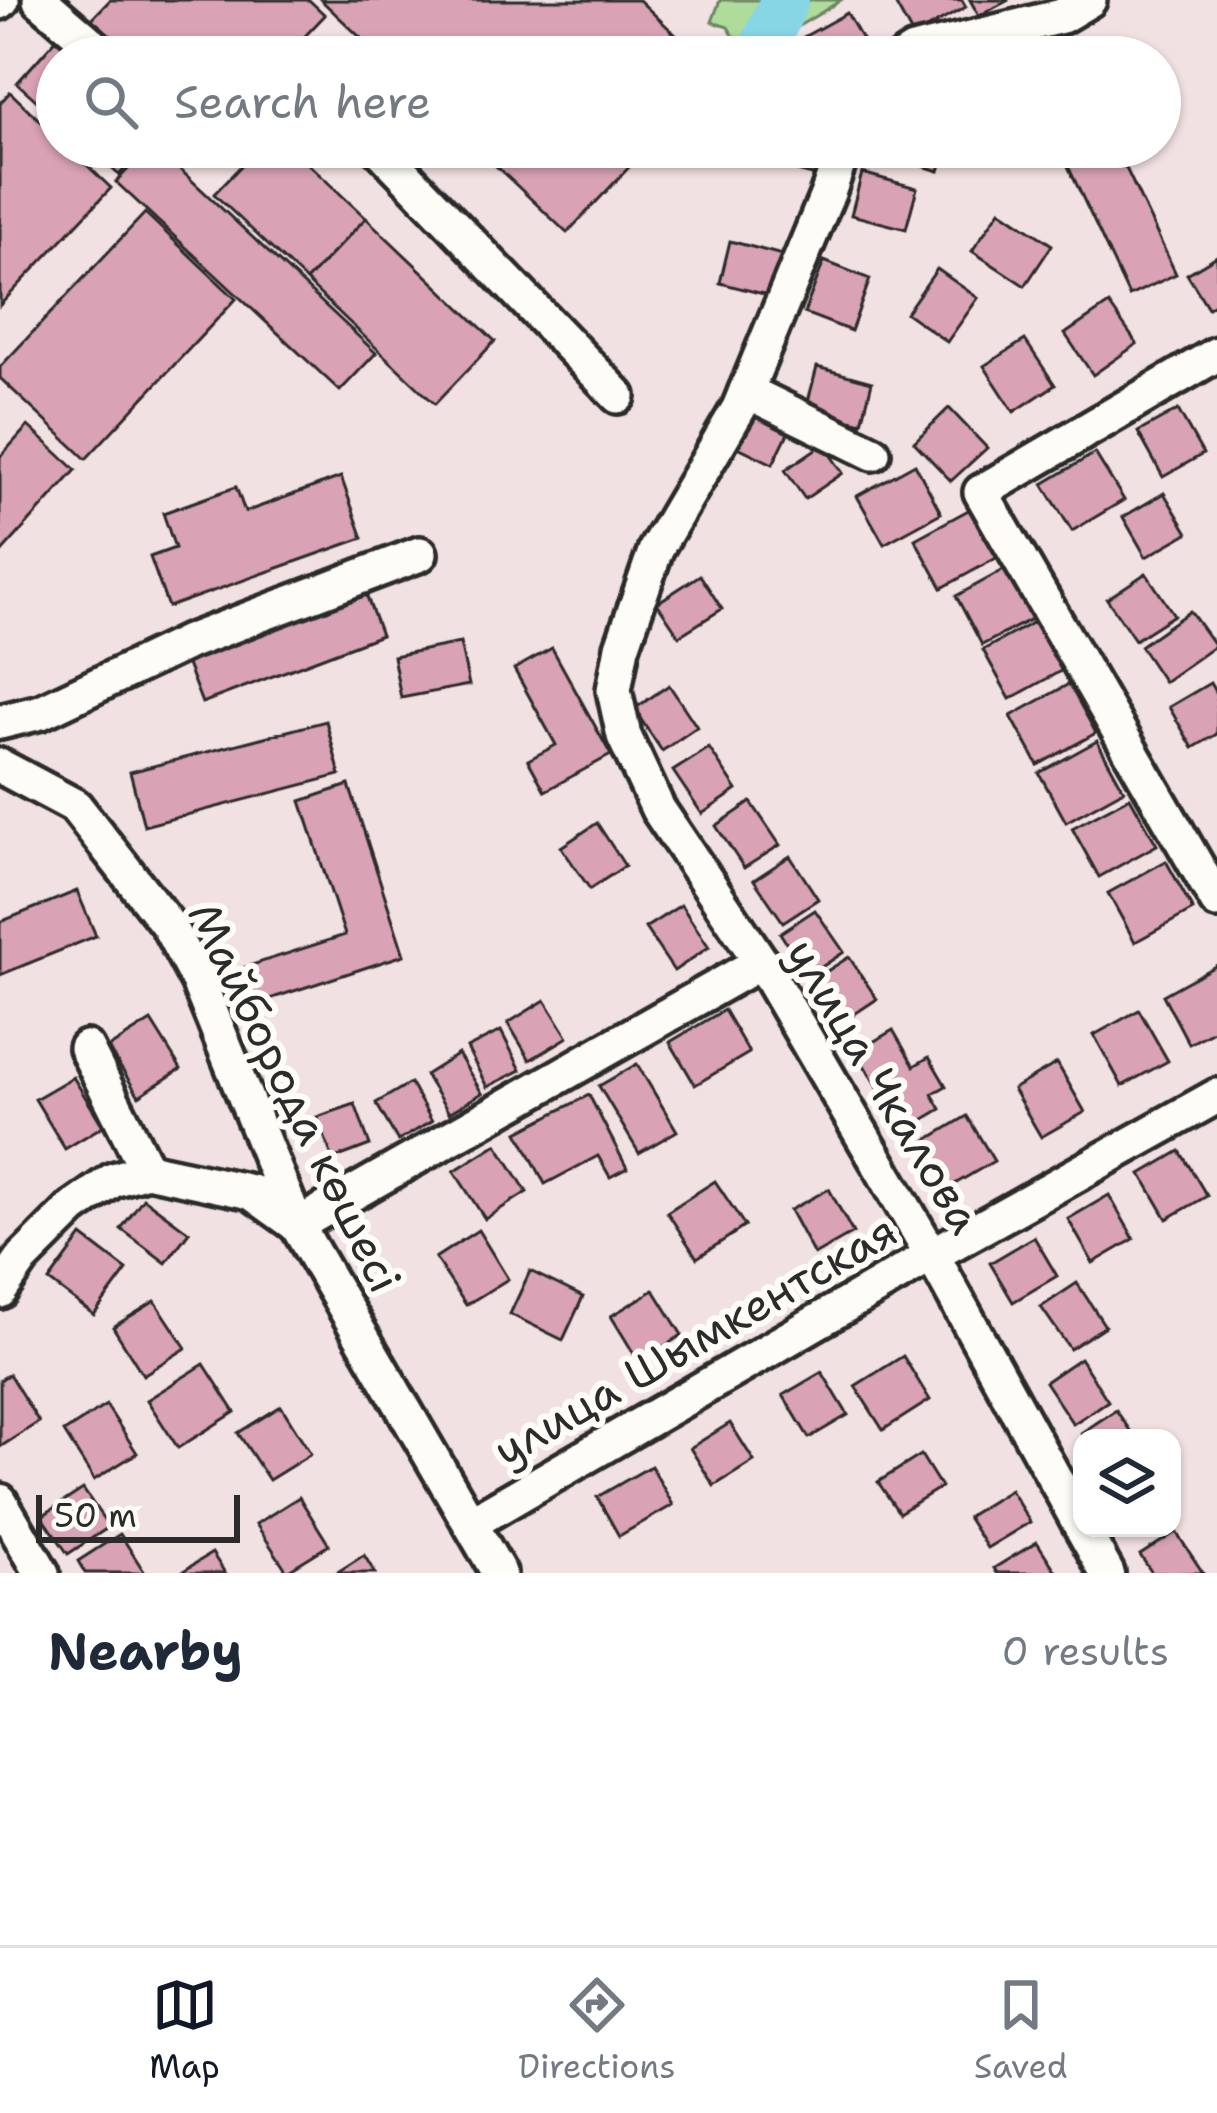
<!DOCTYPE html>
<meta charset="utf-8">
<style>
:root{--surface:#fff;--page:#f2f2f3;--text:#1f2937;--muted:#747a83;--line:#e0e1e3;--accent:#111827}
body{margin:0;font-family:"Shantell Sans",sans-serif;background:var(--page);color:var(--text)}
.controls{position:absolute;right:36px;bottom:36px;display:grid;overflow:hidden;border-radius:24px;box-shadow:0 3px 9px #0004}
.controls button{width:108px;height:108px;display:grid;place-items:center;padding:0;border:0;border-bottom:3px solid var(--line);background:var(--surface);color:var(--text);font:60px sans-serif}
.scale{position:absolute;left:36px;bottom:30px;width:204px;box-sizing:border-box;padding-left:12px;border:6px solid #2b2b2b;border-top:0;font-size:33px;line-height:42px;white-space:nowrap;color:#2b2b2b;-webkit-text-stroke:9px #fdfcf7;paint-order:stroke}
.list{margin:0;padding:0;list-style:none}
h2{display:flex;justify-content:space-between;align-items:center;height:156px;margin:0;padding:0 48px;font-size:51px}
h2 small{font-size:39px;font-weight:400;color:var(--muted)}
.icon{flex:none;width:66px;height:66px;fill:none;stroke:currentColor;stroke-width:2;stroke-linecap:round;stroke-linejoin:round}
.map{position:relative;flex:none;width:1217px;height:1573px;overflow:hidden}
.search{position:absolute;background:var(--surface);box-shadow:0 3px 9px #0004;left:36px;right:36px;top:36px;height:132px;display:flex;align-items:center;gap:30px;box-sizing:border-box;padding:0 42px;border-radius:66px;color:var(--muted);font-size:45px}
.sheet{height:372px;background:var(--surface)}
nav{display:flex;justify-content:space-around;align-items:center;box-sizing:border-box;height:168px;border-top:3px solid var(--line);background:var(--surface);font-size:33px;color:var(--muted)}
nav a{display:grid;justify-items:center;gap:6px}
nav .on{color:var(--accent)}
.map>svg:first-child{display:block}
</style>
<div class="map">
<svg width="1217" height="1573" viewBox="0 0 1217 1573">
<rect width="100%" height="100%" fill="#f2e1e3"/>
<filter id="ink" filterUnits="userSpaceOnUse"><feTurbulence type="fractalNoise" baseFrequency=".00833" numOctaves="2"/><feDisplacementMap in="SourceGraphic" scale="24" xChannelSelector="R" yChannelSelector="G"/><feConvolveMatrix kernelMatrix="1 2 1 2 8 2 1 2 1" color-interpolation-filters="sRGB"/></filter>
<g filter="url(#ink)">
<path fill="#afdc9b" stroke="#6d8463" stroke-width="3" d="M720,0h121c-29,20 -60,33 -86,57h-9l-18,-30 -16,-5z"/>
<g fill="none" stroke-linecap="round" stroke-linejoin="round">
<polyline stroke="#87d6e5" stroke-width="48" points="759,57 785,0"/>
</g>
<g fill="#d9a2b5" stroke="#2b2b2b" stroke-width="3">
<polygon points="110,0 309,0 325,15 288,54 279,57 122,57 87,24"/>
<polygon points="321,0 639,0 699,57 381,57"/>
<polygon points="893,0 962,0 966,7 913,36"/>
<polygon points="970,0 1009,0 979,16"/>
<polygon points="847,13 872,57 796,57 789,45"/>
<polygon points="1041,33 1054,57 998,57"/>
<polygon points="60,35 84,57 57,57 57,119 17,83"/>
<polygon points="10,92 57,137 57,147 68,147 111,188 0,305 0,103"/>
<polygon points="88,147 145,147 119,175"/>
<polygon points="149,147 156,147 376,353 340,391 116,182"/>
<polygon points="259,147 290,147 366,218 306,281 214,194"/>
<polygon points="476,147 648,147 567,233"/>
<polygon points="769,147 828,147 820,177 765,163"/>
<polygon points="872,147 946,147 939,171 871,150"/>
<polygon points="1059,147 1116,147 1176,274 1129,296"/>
<polygon points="862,173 917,188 906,229 851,215"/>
<polygon points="1000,210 1052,245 1025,286 972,251"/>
<polygon points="145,213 236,299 86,459 0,378 0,367"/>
<polygon points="366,218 495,341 435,404 306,281"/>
<polygon points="730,241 786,256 775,297 720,283"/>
<polygon points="1217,256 1217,302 1208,308 1187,274"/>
<polygon points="824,261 870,279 851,331 804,313"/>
<polygon points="937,269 978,298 947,342 906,313"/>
<polygon points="1109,304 1137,344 1093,375 1065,334"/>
<polygon points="1025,340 1055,385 1014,412 984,366"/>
<polygon points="817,367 872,382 862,423 806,409"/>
<polygon points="754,404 793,423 773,464 734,445"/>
<polygon points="949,408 987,448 951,481 914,442"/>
<polygon points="1178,410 1203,454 1163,477 1138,432"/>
<polygon points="28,426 76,470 0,554 0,457"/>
<polygon points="823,444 843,473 805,499 785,470"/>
<polygon points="1095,453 1124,500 1072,531 1043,484"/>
<polygon points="915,464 941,513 884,544 857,496"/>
<polygon points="341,477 363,538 168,607 150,557 175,548 163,513 236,487 245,512"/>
<polygon points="1164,493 1188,533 1146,557 1123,517"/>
<polygon points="974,507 1000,556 942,588 915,539"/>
<polygon points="1013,565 1041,614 982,645 956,596"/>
<polygon points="1146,573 1174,615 1135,640 1107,599"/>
<polygon points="700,575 722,609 679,636 657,603"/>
<polygon points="366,594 381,635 202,703 186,662"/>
<polygon points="1190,611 1215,646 1164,682 1140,646"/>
<polygon points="1041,618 1068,667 1010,699 983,650"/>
<polygon points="460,643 469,685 401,698 393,656"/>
<polygon points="552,648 611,755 545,791 528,760 556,745 514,669"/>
<polygon points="1210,683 1217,695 1217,734 1193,748 1169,707"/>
<polygon points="1069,684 1096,733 1038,765 1011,716"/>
<polygon points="669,685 697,727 662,751 634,709"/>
<polygon points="326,721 340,775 144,826 130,772"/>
<polygon points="1097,741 1124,790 1066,822 1039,773"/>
<polygon points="709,748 737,790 702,814 673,771"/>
<polygon points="349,785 404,955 236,1010 224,974 345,935 301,801"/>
<polygon points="1130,797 1157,845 1099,877 1072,828"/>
<polygon points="751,802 780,845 744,868 716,826"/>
<polygon points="597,823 625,866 590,889 561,847"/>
<polygon points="790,856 818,899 783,922 754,880"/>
<polygon points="1166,861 1193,910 1135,942 1108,893"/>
<polygon points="77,891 96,936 0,975 0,922"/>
<polygon points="681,905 709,947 674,971 645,928"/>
<polygon points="815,910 844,952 808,976 780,933"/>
<polygon points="849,957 877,999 841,1023 813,980"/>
<polygon points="1217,965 1217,1029 1189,1044 1163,995"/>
<polygon points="545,1000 568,1037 530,1060 508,1023"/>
<polygon points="724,1010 749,1053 695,1085 670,1042"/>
<polygon points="1139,1010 1168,1061 1122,1086 1094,1035"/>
<polygon points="151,1021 181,1069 139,1096 108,1048"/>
<polygon points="893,1030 914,1066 929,1057 946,1086 932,1094 941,1109 904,1131 856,1052"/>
<polygon points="501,1031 521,1070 487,1087 467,1048"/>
<polygon points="458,1054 482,1093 449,1113 425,1075"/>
<polygon points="1057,1063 1085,1112 1041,1137 1013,1089"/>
<polygon points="637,1064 677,1131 639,1153 599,1086"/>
<polygon points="73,1077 103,1126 65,1149 35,1099"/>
<polygon points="410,1083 432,1121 398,1141 376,1103"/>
<polygon points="589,1095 627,1168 610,1177 598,1156 545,1184 518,1132"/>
<polygon points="355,1104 370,1145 333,1159 317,1117"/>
<polygon points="967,1116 994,1161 948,1188 922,1143"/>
<polygon points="497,1144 527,1192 485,1219 454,1171"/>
<polygon points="1180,1151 1207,1196 1167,1219 1141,1174"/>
<polygon points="715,1181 745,1226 697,1258 667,1212"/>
<polygon points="829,1189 853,1233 814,1255 790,1210"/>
<polygon points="1109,1195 1134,1239 1093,1263 1068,1219"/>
<polygon points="143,1198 189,1232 166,1263 121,1229"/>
<polygon points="478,1230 508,1279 466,1305 435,1258"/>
<polygon points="82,1236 127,1270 94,1315 49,1281"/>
<polygon points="1034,1237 1057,1276 1013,1302 990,1263"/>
<polygon points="530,1271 583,1297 563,1340 510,1314"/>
<polygon points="1077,1283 1105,1326 1070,1349 1041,1307"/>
<polygon points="654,1290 682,1335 639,1362 611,1316"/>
<polygon points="155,1301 186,1348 143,1375 113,1327"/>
<polygon points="903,1356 930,1400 883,1430 855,1386"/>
<polygon points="1080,1358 1108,1401 1073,1424 1045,1382"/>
<polygon points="204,1364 235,1412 178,1448 147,1400"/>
<polygon points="822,1372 848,1415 809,1438 783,1395"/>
<polygon points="9,1374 39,1422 0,1447 0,1380"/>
<polygon points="106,1405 137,1453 94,1480 64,1432"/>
<polygon points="281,1406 311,1454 269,1480 238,1433"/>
<polygon points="1116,1410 1135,1438 1084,1438 1081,1433"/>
<polygon points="730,1423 754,1461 714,1486 690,1448"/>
<polygon points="921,1455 941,1487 899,1513 878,1482"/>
<polygon points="651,1466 673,1505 619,1536 597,1497"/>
<polygon points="83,1489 109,1527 68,1554 42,1516"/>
<polygon points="1010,1490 1030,1522 987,1548 967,1517"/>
<polygon points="299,1497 329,1545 287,1571 256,1524"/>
<polygon points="1176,1532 1203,1573 1152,1573 1140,1555"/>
<polygon points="120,1534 145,1573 85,1573 78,1561"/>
<polygon points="1037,1542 1057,1573 997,1573 994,1568"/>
<polygon points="212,1553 225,1573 180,1573"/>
<polygon points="364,1555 375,1573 336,1573"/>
</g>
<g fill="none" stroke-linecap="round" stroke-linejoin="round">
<g stroke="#2b2b2b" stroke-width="42">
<g id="minor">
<polyline points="40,0 106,57"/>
<polyline points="0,2 2,0"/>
<polyline points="905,57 913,52 1062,16 1089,0"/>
<polyline points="378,147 618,396"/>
<polyline points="844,147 828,193 739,408 656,549 622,647 614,690 624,736 658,809 761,962 932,1255 1082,1528"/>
<polyline points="1217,354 981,492 1217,901"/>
<polyline points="746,391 873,453"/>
<polyline points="0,722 41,712 188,642 420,554"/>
<polyline points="0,766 75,806 168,925 198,981 297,1225 499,1573"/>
<polyline points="86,1048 147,1170"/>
<polyline points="297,1225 761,962"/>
<polyline points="0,1291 22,1259 73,1208 113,1180 147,1170 251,1192 297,1225"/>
<polyline points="0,1501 42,1573"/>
<polyline points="471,1523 932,1255 1217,1096"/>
<polyline points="1082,1528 1107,1573"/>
</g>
</g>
<use href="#minor" stroke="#fdfcf7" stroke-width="33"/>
</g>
</g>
<g text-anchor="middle" stroke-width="12" stroke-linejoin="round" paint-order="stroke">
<g font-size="45" fill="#2b2b2b" stroke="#fdfcf7">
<text transform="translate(884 1086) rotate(59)" y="16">улица Чкалова</text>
<text transform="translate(295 1097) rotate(64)" y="16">Майборода көшесі</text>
<text transform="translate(695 1340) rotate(-30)" y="16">улица Шымкентская</text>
</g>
</g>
</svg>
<div class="controls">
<button><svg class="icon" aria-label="layers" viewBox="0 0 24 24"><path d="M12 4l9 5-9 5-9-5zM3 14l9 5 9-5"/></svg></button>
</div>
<div class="scale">50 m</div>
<div class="search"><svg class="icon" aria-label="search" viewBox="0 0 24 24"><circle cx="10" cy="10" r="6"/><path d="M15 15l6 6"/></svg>Search here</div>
</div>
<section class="sheet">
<h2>Nearby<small>0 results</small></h2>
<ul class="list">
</ul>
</section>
<nav>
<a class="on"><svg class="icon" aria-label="map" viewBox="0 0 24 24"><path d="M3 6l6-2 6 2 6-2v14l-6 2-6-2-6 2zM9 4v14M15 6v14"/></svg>Map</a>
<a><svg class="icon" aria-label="directions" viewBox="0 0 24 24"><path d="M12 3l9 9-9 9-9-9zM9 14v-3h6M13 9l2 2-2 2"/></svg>Directions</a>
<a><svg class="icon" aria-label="saved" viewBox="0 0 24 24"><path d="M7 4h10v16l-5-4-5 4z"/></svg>Saved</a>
</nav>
